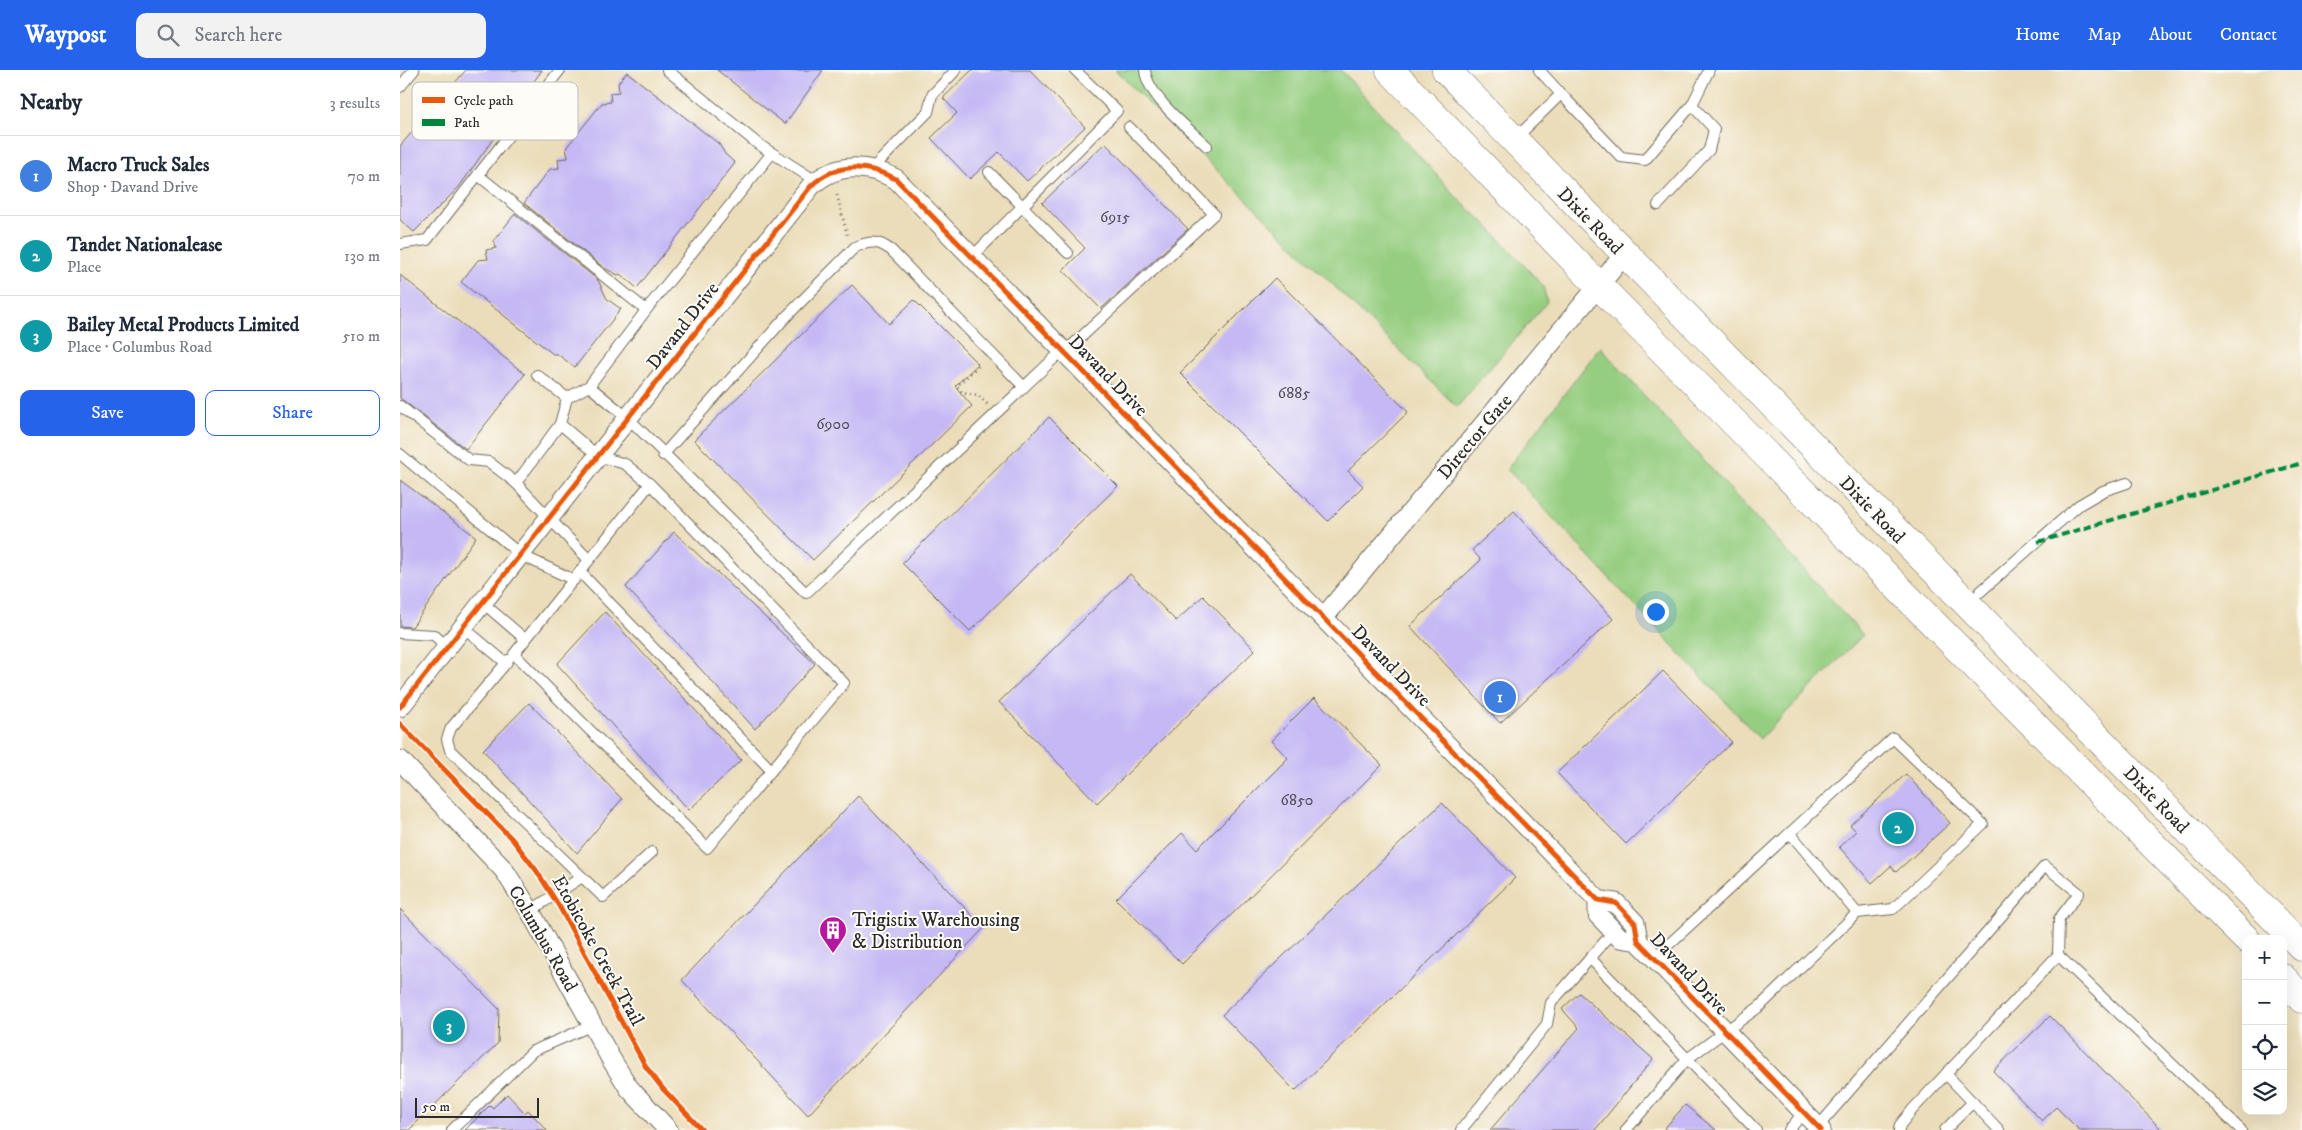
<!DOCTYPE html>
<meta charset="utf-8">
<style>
:root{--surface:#fff;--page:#f2f2f3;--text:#1f2937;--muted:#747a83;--line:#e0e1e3;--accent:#2563eb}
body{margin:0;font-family:"IM FELL DW Pica",serif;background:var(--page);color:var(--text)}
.controls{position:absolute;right:15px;bottom:15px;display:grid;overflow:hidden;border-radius:10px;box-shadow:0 5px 20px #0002}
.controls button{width:45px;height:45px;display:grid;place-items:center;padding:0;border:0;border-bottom:1px solid var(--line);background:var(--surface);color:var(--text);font:25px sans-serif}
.scale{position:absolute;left:15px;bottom:12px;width:124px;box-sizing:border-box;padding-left:5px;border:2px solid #2b2b2b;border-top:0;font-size:14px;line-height:18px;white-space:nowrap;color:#2b2b2b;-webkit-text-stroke:4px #fdfcf7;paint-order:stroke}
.you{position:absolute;left:1255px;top:541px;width:18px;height:18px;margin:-12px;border:4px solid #fff;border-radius:50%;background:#1a73e8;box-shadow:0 0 0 8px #1a73e833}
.badge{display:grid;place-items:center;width:32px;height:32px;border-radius:50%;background:var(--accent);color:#fff;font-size:16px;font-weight:700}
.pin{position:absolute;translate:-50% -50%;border:2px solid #fff;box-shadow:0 1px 5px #0006}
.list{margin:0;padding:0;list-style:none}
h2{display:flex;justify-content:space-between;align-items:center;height:65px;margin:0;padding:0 20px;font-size:21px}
h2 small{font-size:16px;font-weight:400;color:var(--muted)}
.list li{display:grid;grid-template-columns:32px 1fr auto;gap:15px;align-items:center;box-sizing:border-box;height:80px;padding:0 20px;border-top:1px solid var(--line)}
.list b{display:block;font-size:19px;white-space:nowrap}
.list p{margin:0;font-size:16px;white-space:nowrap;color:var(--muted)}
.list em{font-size:16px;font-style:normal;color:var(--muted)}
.actions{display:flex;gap:10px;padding:15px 20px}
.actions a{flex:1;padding:11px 0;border:1px solid var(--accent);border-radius:10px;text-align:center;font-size:18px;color:var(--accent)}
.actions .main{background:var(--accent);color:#fff}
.icon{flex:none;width:28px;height:28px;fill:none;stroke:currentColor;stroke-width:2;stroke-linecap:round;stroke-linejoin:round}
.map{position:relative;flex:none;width:1902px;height:1060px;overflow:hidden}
header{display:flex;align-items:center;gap:30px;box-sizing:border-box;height:70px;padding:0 25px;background:var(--accent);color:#fff}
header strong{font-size:24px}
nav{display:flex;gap:28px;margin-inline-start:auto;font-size:18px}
.search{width:350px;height:45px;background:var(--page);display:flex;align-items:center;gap:12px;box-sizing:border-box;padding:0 18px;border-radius:10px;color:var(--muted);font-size:19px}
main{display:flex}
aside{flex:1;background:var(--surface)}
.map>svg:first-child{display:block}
</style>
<header>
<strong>Waypost</strong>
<div class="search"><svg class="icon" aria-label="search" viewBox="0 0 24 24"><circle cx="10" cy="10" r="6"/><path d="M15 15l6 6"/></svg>Search here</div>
<nav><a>Home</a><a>Map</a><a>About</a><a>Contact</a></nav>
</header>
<main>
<aside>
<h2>Nearby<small>3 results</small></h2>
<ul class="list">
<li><span class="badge" style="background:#3f7fe0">1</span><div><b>Macro Truck Sales</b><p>Shop · Davand Drive</p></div><em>70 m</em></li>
<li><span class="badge" style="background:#0f9aa8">2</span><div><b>Tandet Nationalease</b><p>Place</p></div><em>130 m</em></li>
<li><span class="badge" style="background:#0f9aa8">3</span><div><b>Bailey Metal Products Limited</b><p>Place · Columbus Road</p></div><em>510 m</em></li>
</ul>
<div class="actions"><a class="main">Save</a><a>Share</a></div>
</aside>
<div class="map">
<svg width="1902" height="1060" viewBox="0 0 1902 1060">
<rect width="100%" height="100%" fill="#fdfcf7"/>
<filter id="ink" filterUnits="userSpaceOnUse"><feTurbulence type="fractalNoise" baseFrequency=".02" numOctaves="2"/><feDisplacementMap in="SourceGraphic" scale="10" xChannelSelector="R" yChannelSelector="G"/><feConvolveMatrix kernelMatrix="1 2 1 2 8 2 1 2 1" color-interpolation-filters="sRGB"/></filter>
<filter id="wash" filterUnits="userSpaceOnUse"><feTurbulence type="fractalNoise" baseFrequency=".0096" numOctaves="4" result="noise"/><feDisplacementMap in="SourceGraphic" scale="20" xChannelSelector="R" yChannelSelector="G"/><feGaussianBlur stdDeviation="1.12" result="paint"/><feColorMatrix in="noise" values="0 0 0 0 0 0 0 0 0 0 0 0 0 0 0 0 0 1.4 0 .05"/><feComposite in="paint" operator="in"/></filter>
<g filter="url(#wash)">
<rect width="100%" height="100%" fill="#ebddb9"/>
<g fill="#96ce81" stroke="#607c56">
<polygon points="715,0 941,0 1060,131 1085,153 1143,216 1147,232 1057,337"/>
<polygon points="1200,277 1463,565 1360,669 1107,399"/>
</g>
<g id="blocks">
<g fill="#c5b8f4">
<polygon points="66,0 142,0 59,117 14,162 0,150 0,76"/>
<polygon points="317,0 423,0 385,54"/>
<polygon points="572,0 630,0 685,57 627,111 599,82 570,109 531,68 557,43 543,28"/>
<polygon points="227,2 319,74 325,84 335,93 237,218 220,204 218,205 204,198 124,133 150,99 159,98 158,89 168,88 166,78 202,33 211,32 210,23 219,22 218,13"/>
<polygon points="705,73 788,159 701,239 663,200 685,178 642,133"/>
<polygon points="115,144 198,210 207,229 221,239 175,297 157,284 153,284 61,212 78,190 88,189 86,180 96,178 94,170"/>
<polygon points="0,205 125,304 66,379 0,328"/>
<polygon points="875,208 1008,342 948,401 963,416 928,451 780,303"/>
<polygon points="452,215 489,254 514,230 578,294 555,316 572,336 413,490 294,370"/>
<polygon points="649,347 718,416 570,561 502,493"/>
<polygon points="0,410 76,467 12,557 0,556"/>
<polygon points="1114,441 1213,549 1100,653 1010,556 1081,490 1072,480"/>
<polygon points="274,462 415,594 355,659 226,517"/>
<polygon points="730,504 776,551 803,526 855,580 697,733 599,632"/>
<polygon points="205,542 341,690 289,740 157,594"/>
<polygon points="1263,601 1332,672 1226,774 1157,703"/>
<polygon points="914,628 982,695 782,894 716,829 782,763 797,779 888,688 871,671"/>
<polygon points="129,633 222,729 177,783 83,680"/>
<polygon points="1506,704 1550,753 1496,802 1491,796 1472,813 1439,777 1456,761 1450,755"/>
<polygon points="458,726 584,858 408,1045 282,910"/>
<polygon points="1042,733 1115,808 895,1021 822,945"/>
<polygon points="0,839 99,939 98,973 9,1060 0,1060"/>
<polygon points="1179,923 1253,989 1195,1060 1090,1060 1179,958 1162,939"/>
<polygon points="1650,946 1762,1060 1679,1060 1656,1037 1642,1051 1593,1001"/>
<polygon points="107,1024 125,1043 128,1040 147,1060 65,1060 90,1035 93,1038"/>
<polygon points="1285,1035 1316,1060 1263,1060"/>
</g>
</g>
</g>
<g filter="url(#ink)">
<use href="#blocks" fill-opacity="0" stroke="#6e695d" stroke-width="1"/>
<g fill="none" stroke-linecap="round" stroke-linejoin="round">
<g stroke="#6e695d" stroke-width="12">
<g id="lane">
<polyline points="267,0 358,74 416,111"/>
<path d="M745,0c2,26 44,59 62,76"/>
<polyline points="0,17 14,0"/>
<polyline points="1161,24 1221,87 1245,90 1292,35 1309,0"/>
<polyline points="1115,69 1161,24 1139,0"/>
<polyline points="372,83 250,235 189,316 228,348 406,523 663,280"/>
<polyline points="472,99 528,42 532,25 556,0"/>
<polyline points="589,102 668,183"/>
<polyline points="78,105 246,240"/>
<polyline points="1258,135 1309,80 1314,59 1292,35"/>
<polyline points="0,174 27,170 160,0"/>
<polyline points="572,187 717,41 675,0"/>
<polyline points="665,282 814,144 729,57"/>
<polyline points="137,305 167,328 189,316"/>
<polyline points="167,328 160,354 198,386 225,394 250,414 444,613 307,778 114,584 250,414"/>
<polyline points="0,336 69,390 89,392 116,413"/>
<polyline points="160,354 116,413 189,490"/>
<polyline points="0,384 121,485 174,510"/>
<path d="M263,385l121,-136 71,-72c15,-6 22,-7 36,3l133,137"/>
<polyline points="180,502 371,700"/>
<polyline points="1580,522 1679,435 1703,421 1727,413"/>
<polyline points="83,533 125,569"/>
<polyline points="63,557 106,593 108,590"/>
<polyline points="0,563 34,565 47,577"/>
<polyline points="106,593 51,658 47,669 50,680 203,827 252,782"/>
<polyline points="1390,763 1457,843"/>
<polyline points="130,841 182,807"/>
<polyline points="1190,888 1356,1060"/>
<polyline points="1546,1004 1599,1060"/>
<polyline points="1416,1059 1645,796 1679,823 1659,849 1658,885"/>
<polyline points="52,1060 133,981 193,955"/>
<polyline points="1061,1060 1147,954 1151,933 1214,861"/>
<polyline points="1226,1060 1287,989 1359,937 1457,843 1493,839 1583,754 1493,668 1254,888"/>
<polyline points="1389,1060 1404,1042"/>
<polyline points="1499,1060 1500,1055 1513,1039 1658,885 1841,1060"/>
<polyline points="1545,1060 1573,1032"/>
</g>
</g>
<g stroke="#6e695d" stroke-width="21">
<g id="street">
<polyline points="924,547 1224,185"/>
<path d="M0,637l411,-521c25,-24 56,-22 85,-7l702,721 18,3 19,20 3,18 183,189"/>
<polyline points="0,690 104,800 130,841 211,989 229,1018 268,1060"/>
<polyline points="1198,830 1198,845 1220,868 1238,871"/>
</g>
</g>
<g stroke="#6e695d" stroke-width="29">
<g id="secondary">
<polyline points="990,0 1198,215 1846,869"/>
<polyline points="1046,0 1902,877"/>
<polyline points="1883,908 1902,929"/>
</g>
</g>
<g stroke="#6e695d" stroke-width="3" stroke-dasharray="1 4" stroke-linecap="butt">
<polyline points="437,125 448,168"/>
<polyline points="578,296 557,316 562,322 578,325 588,335"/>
</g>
<use href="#lane" stroke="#fff" stroke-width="10"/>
<use href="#street" stroke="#fff" stroke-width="19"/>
<use href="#secondary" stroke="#fff" stroke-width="28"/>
<polyline stroke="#00873e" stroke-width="4" stroke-dasharray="8 4" stroke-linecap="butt" points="1638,472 1902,393"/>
<g stroke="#fdfcf7" stroke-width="8">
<g id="cycleway">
<path d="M0,637l411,-521c25,-24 56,-22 85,-7l702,721 18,3 19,20 3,18 183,189"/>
<polyline points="0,654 112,769 136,800 159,836 246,997 263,1019 302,1060"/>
</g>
</g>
<use href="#cycleway" stroke="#e8590c" stroke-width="5"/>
</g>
</g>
<defs>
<g id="building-pin" transform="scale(1.4375)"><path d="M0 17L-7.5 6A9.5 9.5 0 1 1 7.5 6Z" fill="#b5179e" stroke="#fdfcf7"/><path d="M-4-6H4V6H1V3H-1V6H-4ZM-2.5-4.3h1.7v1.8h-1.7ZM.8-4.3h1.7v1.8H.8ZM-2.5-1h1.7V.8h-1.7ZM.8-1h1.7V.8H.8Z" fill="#fff"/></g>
</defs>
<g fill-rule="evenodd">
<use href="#building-pin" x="433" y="860"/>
</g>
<g text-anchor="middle" stroke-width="4" stroke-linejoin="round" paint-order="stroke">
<g font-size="16" fill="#524e5d">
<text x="715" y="152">6915</text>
<text x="894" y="328">6885</text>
<text x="433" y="359">6900</text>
<text x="897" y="735">6850</text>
</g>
<g font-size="19" fill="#2b2b2b" stroke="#fdfcf7">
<text transform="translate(1191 150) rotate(46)" y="7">Dixie Road</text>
<text transform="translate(282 255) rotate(-52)" y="7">Davand Drive</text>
<text transform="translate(709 305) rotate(46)" y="7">Davand Drive</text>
<text transform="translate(1074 366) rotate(-50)" y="7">Director Gate</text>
<text transform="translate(1473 439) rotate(46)" y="7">Dixie Road</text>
<text transform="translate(992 595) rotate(46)" y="7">Davand Drive</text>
<text transform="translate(1757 729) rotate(46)" y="7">Dixie Road</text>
<text transform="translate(144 868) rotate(60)" y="7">Columbus Road</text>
<text transform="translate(199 880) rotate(61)" y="7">Etobicoke Creek Trail</text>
<text transform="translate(1290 903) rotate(47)" y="7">Davand Drive</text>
</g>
<g font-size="19" fill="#2b2b2b" stroke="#fdfcf7" text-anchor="start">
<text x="452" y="856">Trigistix Warehousing<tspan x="452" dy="22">&amp; Distribution</tspan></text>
</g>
</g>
<rect x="12" y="12" width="166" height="58" rx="8" fill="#fdfcf7" stroke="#bebdba" stroke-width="1"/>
<rect x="22" y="27" width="23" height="6" fill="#e8590c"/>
<rect x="22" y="49" width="23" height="7" fill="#00873e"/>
<g font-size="14" fill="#2b2b2b">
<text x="54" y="35">Cycle path</text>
<text x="54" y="57">Path</text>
</g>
</svg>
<div class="controls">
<button>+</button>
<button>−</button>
<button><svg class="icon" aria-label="locate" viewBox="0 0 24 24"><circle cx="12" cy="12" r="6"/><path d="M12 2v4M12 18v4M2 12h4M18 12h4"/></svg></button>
<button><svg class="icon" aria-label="layers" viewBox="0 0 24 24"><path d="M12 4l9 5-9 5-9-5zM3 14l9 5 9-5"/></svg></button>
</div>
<div class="scale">50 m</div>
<div class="you"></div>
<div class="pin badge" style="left:1100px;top:627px;background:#3f7fe0">1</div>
<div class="pin badge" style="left:1498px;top:758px;background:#0f9aa8">2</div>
<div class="pin badge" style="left:49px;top:956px;background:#0f9aa8">3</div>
</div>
</main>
